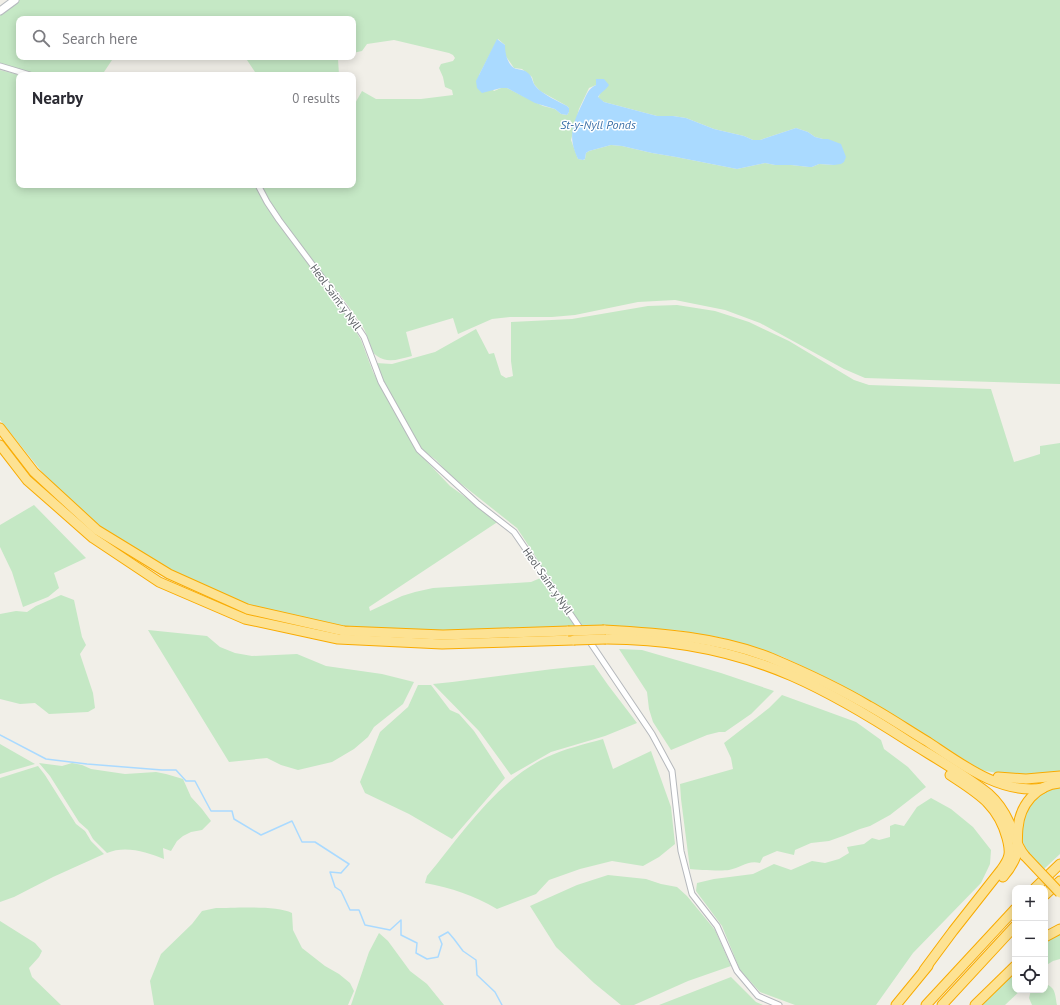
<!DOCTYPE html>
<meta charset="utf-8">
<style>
:root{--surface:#fff;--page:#f2f2f3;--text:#2b2b33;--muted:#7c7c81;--line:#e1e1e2}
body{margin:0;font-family:"PT Sans",sans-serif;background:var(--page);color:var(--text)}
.controls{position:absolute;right:12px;bottom:12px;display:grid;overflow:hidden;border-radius:8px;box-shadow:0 2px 10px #0003}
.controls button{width:36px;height:36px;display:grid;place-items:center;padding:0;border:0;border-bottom:1px solid var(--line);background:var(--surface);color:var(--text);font:20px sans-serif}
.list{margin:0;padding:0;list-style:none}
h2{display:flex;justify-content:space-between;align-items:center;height:52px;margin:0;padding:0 16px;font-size:17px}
h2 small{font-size:13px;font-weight:400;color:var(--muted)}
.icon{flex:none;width:22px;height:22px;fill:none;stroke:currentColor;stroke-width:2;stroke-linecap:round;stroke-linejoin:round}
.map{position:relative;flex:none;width:1060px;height:1005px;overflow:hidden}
.search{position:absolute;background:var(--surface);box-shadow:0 2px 10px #0003;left:16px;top:16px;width:340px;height:44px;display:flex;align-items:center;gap:10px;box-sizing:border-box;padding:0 14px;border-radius:8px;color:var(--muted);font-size:15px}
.panel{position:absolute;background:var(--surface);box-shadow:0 2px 10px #0003;left:16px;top:72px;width:340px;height:116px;border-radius:8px}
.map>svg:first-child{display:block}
</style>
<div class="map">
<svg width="1060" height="1005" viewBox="0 0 1060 1005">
<rect width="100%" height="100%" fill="#f1efe8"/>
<g fill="#c5e8c5" fill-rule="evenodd">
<path d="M18,0h1042v384l-195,-6 -21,-9 -84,-46 -35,-13 -50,-10 -37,2 -63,13 -23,2h-42l-18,2 -34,15 -5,-16 -47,14 6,24c-13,3 -24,8 -35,0 -8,-5 -8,-17 -12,-25 -1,-3 -4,-7 -6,-10 -16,-24 -35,-45 -53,-68 -17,-21 -32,-45 -47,-68h94v-78l9,-16 14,8h45l32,-4 -1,-5 -7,-3 -2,-10 -4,-9 2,-4 12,-3 2,-3 -2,-3 -4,-2 -55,-13 -27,4 -5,7 -9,2v-34h-334v38h98l-5,3 -10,15h-64l-38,-11v-50zM498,39l7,6v10l9,13 8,1 10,8 2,7 6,7 27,15 2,2v4l-2,3 -6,-1 -6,-5 -12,-3 -36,-18h-6l-7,3 -15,-16zM597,79h3l1,13 -3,6 6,4 53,14h16l13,2 28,11 30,7 9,4h7l36,-12 12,4 7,5 8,2h5l6,26 -15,-1 -7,3h-3l-18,-2h-16l-10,-2 -28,6 -61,-12 -24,-4 -30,-7 -11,-1 -22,6 -3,2 -1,6 -1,1 -6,-1 -7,-19 8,-31 10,-21 7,-3z"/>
<polygon points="245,57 340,57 338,59 339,75 257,75"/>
<polygon points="0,70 19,75 19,185 256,185 267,207 341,307 361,340 373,372 416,450 450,486 499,521 369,607 370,611 402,596 415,592 433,588 531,582 543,577 576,626 482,632 377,634 245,606 169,573 122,543 81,511 42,472 0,420"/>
<polygon points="677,305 715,311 749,322 789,341 854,380 869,385 991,389 1014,462 1040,454 1040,446 1060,443 1060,772 1019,776 1007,775 981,770 906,723 838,683 783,657 723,638 676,630 580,626 544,573 536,557 517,528 450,475 436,460 421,449 383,381 376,363 392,364 435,352 476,329 489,354 494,353 501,375 506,378 513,376 511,361 511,322 572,319 648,306"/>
<polygon points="34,505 86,558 54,573 59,588 48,597 23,607 12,572 0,547 0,525"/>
<polygon points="61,595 74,600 82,637 86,645 80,654 93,693 95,708 88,712 49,714 35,703 20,704 0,699 0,614 16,611 27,612 36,606"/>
<polygon points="148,630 207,636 220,647 235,653 252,656 297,654 326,666 382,674 414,682 403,704 374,727 368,737 354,749 332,762 298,770 281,765 267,758 229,762"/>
<polygon points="619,649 642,650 721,673 774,691 751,714 725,732 719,732 707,735 671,750 653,722 649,709 647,692"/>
<path d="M594,665l14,20 29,38 -32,13 -54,16 -40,23 -32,-44 -46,-47c54,-5 107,-15 161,-19z"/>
<polygon points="418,685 431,685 450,710 459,714 474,731 505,778 452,839 409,814 365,793 360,782 380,732 408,707"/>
<path d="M782,695l74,27 25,18 3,9 24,18 18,20 -36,28 -20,11 -10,3 -17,7 -14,5 -18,2 -16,7 -1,5 -17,-4 -14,6 -3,6c-13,-3 -19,5 -31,7 -7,1 -32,0 -39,-1l-9,-70 -1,-15 53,-15 -2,-11 -7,-15 45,-35z"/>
<path d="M603,739l10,30 38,-18 20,56 4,37 -16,13 -16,9 -31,-5 -32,8 -31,11 -13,14 -39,15c-24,-14 -45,-21 -72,-26l2,-7c36,-43 68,-94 120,-119 17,-8 38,-13 56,-18z"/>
<polygon points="0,744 35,764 0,774"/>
<path d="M39,763l23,3 10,-3 10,2 9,4 34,5 31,-2 10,2 17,5 8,18 11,12 9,12 -9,9 -11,2 -8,4 -6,5 -6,10 -8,-3 1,11c-17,-7 -39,-14 -57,-6l-14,-14 -5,-9 -9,-8 -29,-46z"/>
<polygon points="38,766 45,775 76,824 85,831 91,841 104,854 53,877 14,897 0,902 0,778"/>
<path d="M1060,787v67l-16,15c-7,-7 -17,-15 -20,-24 -10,-25 10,-55 36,-58z"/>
<polygon points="931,798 951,809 973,827 991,850 990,864 981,883 913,953 876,1005 795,1005 760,992 740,970 722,926 696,891 697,883 714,879 753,874 774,864 791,870 812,861 825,863 839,859 849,853 847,847 864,844 872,838 879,840 890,837 890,826 895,824 904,826 917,807"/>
<polygon points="608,875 646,879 661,884 677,887 687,896 715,930 731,966 688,981 634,1005 621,1005 594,983 556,947 530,906 577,885"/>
<path d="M216,908c19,0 60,-3 76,5l1,17 9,18 23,18 14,8 11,9 4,8 -6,14h-194l-4,-24 11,-27 31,-30 10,-13z"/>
<polygon points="0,921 35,943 42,951 39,957 29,968 32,977 61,1005 0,1005"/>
<polygon points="379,933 388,941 410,971 427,984 444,1005 351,1005 369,952"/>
<polygon points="1060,934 1060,959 1053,961 1045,966 1045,943 1052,937"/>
<polygon points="1015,971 1015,990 1021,990 1005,1005 980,1005"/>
<polygon points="731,977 756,1002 763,1005 659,1005"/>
<path d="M1045,984c11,3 10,11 12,21h-25l-3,-7 2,-8h14z"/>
</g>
<g fill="#aadaff">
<path d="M497,39l8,6c0,8 2,18 9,23 4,2 10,1 14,5 4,3 4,7 6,11 5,9 24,17 33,22l2,2v4l-2,3 -6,-1 -6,-5 -20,-6 -28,-15h-6l-19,5 -5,-5 -1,-7z"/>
<path d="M596,79h8l5,6c-3,5 -8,7 -11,12l6,5 53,14h16l13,2 28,11 30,7 9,4h7l36,-12 12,4 7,5 8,2h5l13,5 5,13 -2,5 -3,2 -7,1 -15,-1 -7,3h-3l-18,-2h-16l-10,-2 -28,6 -61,-12 -24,-4 -30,-7 -11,-1 -22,6 -3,2 -1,6 -2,1 -5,-1c-11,-23 -5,-36 5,-57 4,-8 5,-13 13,-17z"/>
</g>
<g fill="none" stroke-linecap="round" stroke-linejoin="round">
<polyline stroke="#aadaff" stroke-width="1.5" points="0,735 46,759 87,764 162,770 176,770 186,781 195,781 211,811 232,811 234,819 261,835 292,821 302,842 315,842 349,864 341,873 330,872 335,887 341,891 350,910 359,910 365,925 390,930 401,920 401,935 417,943 416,953 427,959 438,957 442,944 439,937 448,932 454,939 463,951 476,960 477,975 495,992 502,1005"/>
<g stroke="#b5b8bc" stroke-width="7">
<g id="street">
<polyline points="0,66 30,75"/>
<polyline points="258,185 267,202 279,220 344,307 364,337 381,382 419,450 478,504 514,532 582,631"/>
<polyline points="588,639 652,734 672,771 681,851 692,894 717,926 737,971 758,996 779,1005"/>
</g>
</g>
<g stroke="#b6babf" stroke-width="9">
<polyline id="secondary" points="0,11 15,0"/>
</g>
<g stroke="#f9ab00" stroke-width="11">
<g id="highway">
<polyline points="0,428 34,472 97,530 169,574 247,609 344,631 443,635 568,631"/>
<polyline points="0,445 27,480 93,538 159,582 245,619 338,639 442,644 574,640"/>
<path d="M604,630c56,3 114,7 167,28 33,14 66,29 98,48 20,11 39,24 59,36 33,22 73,53 115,46"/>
<path d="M606,639c63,0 128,12 186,37 41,18 79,41 116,65 27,17 56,33 81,53 9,8 15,17 20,28 5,12 8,25 16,34"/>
<polyline points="998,777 1026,779 1060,776"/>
<path d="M1003,877c6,-7 10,-13 13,-21 2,-9 1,-19 2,-28 2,-23 18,-43 42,-45"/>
<polyline points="1035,888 1060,864"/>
<polyline points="1045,895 1060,881"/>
<polyline points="1045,937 1060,929"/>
<path d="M924,970l29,-39 48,-61c9,-12 10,-17 6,-32 -9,-34 -30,-45 -57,-63"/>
<polyline points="896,1005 928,966"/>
<polyline points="926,1005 1015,909"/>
<polyline points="942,1005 1015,926"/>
<polyline points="975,1005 1015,966"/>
</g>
</g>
<use href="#street" stroke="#fff" stroke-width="5"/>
<use href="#secondary" stroke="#fff" stroke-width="7"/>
<use href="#highway" stroke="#fde293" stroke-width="9"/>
<g stroke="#f9ab00" stroke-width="11" stroke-linecap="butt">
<g id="highway-bridge">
<polyline points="568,631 604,630"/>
<polyline points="574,640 606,639"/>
<polyline points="1025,856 1060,893"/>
</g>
</g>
<use href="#highway-bridge" stroke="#fde293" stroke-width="9"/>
</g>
<g text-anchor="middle" stroke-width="3" stroke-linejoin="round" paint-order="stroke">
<g font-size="11" fill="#5f6368" stroke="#fff">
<text transform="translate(336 297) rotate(54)" y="4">Heol Saint y Nyll</text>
<text transform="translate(548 581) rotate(55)" y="4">Heol Saint y Nyll</text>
</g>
<g font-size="12" font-style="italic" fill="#4174aa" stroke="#fff">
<text x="598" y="129">St-y-Nyll Ponds</text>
</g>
</g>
</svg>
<div class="controls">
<button>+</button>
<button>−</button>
<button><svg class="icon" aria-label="locate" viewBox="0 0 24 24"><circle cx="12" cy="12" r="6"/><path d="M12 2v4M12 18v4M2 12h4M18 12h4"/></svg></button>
</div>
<div class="search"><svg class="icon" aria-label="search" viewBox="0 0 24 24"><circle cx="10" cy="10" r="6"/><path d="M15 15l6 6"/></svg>Search here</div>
<section class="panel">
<h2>Nearby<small>0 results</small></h2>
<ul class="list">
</ul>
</section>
</div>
